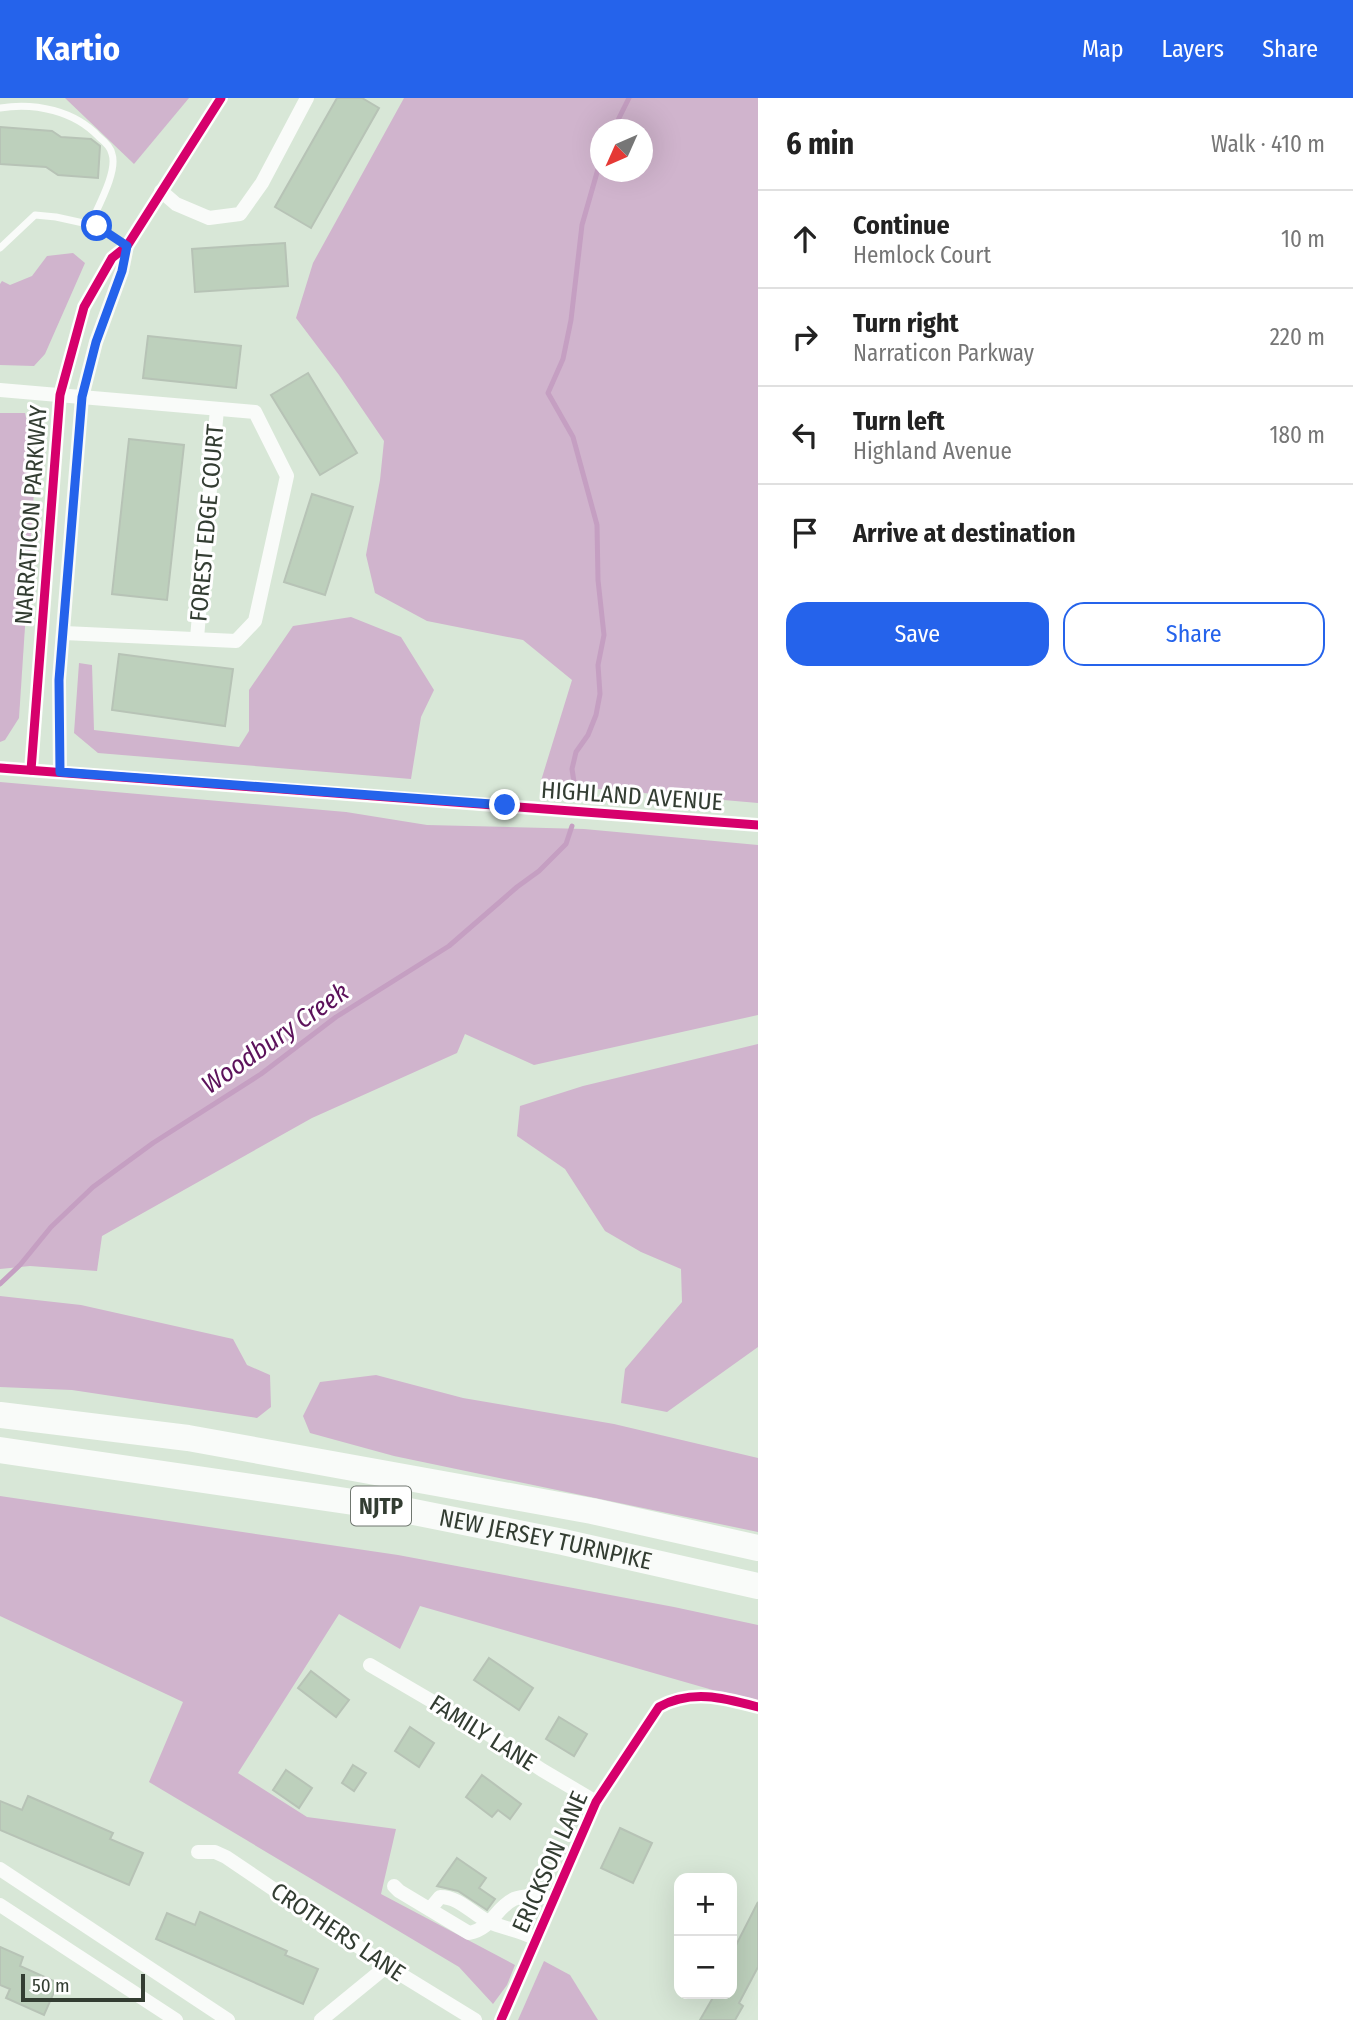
<!DOCTYPE html>
<meta charset="utf-8">
<style>
:root{--surface:#fff;--page:#f6f6f6;--text:#222;--muted:#767676;--line:#e0e0e0;--accent:#2563eb}
body{margin:0;font-family:"Fira Sans Condensed",sans-serif;background:var(--page);color:var(--text)}
.controls{position:absolute;right:21px;bottom:21px;display:grid;overflow:hidden;border-radius:14px;box-shadow:0 7px 28px #0002}
.controls button{width:63px;height:63px;display:grid;place-items:center;padding:0;border:0;border-bottom:2px solid var(--line);background:var(--surface);color:var(--text);font:35px sans-serif}
.compass{position:absolute;left:590px;top:21px;width:63px;height:63px;border-radius:50%;background:var(--surface);box-shadow:0 7px 28px #0002;rotate:225deg}
.scale{position:absolute;left:21px;bottom:18px;width:124px;box-sizing:border-box;padding-left:7px;border:4px solid #333d32;border-top:0;font-size:19px;line-height:24px;white-space:nowrap;color:#333d32;-webkit-text-stroke:5px #fff;paint-order:stroke}
.stop{position:absolute;width:21px;height:21px;margin:-16px;border:5px solid #2563eb;border-radius:50%;background:#fff}
.stop.end{background:#2563eb;border-color:#fff;box-shadow:0 2px 7px #0008}
.list{margin:0;padding:0;list-style:none}
h2{display:flex;justify-content:space-between;align-items:center;height:91px;margin:0;padding:0 28px;font-size:30px}
h2 small{font-size:23px;font-weight:400;color:var(--muted)}
.list li{display:grid;grid-template-columns:46px 1fr auto;gap:21px;align-items:center;box-sizing:border-box;height:98px;padding:0 28px;border-top:2px solid var(--line)}
.list b{display:block;font-size:26px;white-space:nowrap}
.list p{margin:0;font-size:23px;white-space:nowrap;color:var(--muted)}
.list em{font-size:23px;font-style:normal;color:var(--muted)}
.actions{display:flex;gap:14px;padding:21px 28px}
.actions a{flex:1;padding:16px 0;border:2px solid var(--accent);border-radius:21px;text-align:center;font-size:24px;color:var(--accent)}
.actions .main{background:var(--accent);color:#fff}
.icon{flex:none;width:38px;height:38px;fill:none;stroke:currentColor;stroke-width:2;stroke-linecap:round;stroke-linejoin:round}
.map{position:relative;flex:none;width:758px;height:1922px;overflow:hidden}
header{display:flex;align-items:center;gap:42px;box-sizing:border-box;height:98px;padding:0 35px;background:var(--accent);color:#fff}
header strong{font-size:33px}
nav{display:flex;gap:38px;margin-inline-start:auto;font-size:24px}
main{display:flex}
aside{flex:1;background:var(--surface)}
.map>svg:first-child{display:block}
</style>
<header>
<strong>Kartio</strong>
<nav><a>Map</a><a>Layers</a><a>Share</a></nav>
</header>
<main>
<div class="map">
<svg width="758" height="1922" viewBox="0 0 758 1922">
<rect width="100%" height="100%" fill="#d8e7d7"/>
<g fill="#d0b4cd" fill-rule="evenodd">
<polygon points="65,0 189,0 134,66"/>
<path d="M404,0h354v705l-218,-19 32,-104 -49,-40 -96,-19 -52,-28 -9,-38 14,-75 4,-39 -45,-66 -43,-57 17,-55zM600,32h42v42h-42z"/>
<polygon points="73,155 85,165 45,256 34,268 0,267 0,186 2,183 10,187 32,178 47,158"/>
<polygon points="25,315 36,362 19,620 5,642 0,644 0,315"/>
<polygon points="351,519 401,539 434,592 421,619 411,681 98,655 74,635 79,565 92,567 94,632 239,649 249,633 249,592 293,528"/>
<polygon points="0,684 346,714 427,727 584,731 758,747 758,917 534,967 465,936 457,955 312,1020 102,1138 97,1173 30,1168 0,1171"/>
<polygon points="758,946 758,1249 667,1314 621,1305 625,1271 682,1204 681,1171 641,1154 605,1133 565,1071 517,1038 520,1008 583,988"/>
<polygon points="0,1198 81,1207 233,1241 247,1267 270,1277 271,1309 257,1320 72,1292 0,1289"/>
<polygon points="376,1277 463,1300 614,1326 758,1360 758,1434 394,1358 310,1335 303,1318 320,1284"/>
<polygon points="0,1398 398,1457 674,1509 758,1527 758,1605 420,1508 400,1551 339,1516 238,1675 307,1719 396,1731 381,1796 515,1867 507,1887 493,1906 459,1869 149,1684 183,1604 0,1518"/>
<polygon points="544,1863 570,1877 598,1922 518,1922"/>
</g>
<g fill="none" stroke-linecap="round" stroke-linejoin="round">
<g stroke="#c59fc2" stroke-width="5">
<polyline points="613,32 629,0"/>
<polyline points="574,684 572,671 576,654 588,637 596,617 600,596 598,567 604,537 598,482 597,427 573,339 548,295 563,261 571,222 582,127 600,64"/>
<polyline points="0,1186 20,1167 51,1129 93,1089 153,1045 261,976 336,919 449,848 517,789 539,773 566,746 572,728"/>
</g>
</g>
<g fill="#bdd0bc" stroke="#b7c3b6" stroke-width="2">
<polygon points="337,0 362,0 379,10 311,130 275,109"/>
<polygon points="0,29 52,33 61,39 91,41 100,48 98,80 58,77 46,69 0,66"/>
<polygon points="285,145 288,188 195,194 192,151"/>
<polygon points="148,238 241,248 236,290 143,280"/>
<polygon points="308,275 357,355 320,377 271,297"/>
<polygon points="129,341 184,347 167,502 112,496"/>
<polygon points="312,396 353,409 325,497 284,484"/>
<polygon points="119,556 233,571 225,628 112,612"/>
<polygon points="489,1560 533,1590 519,1612 474,1582"/>
<polygon points="311,1573 349,1602 336,1619 298,1590"/>
<polygon points="559,1619 587,1636 574,1658 546,1641"/>
<polygon points="410,1629 434,1645 419,1669 395,1653"/>
<polygon points="353,1667 366,1675 354,1693 342,1685"/>
<polygon points="286,1672 312,1690 299,1710 273,1692"/>
<polygon points="482,1677 521,1706 510,1721 498,1712 492,1719 466,1699"/>
<polygon points="28,1698 113,1735 110,1741 143,1755 129,1787 0,1732 0,1703 22,1712"/>
<polygon points="620,1730 652,1745 633,1785 601,1770"/>
<polygon points="457,1760 486,1780 479,1790 495,1801 487,1812 458,1793 437,1788"/>
<polygon points="758,1804 758,1869 739,1905 743,1908 735,1922 700,1922 715,1896 732,1896 732,1855"/>
<polygon points="200,1814 287,1853 285,1857 318,1871 303,1906 156,1841 167,1815 195,1827"/>
<polygon points="0,1849 23,1859 20,1868 58,1885 44,1917 6,1900 10,1891 0,1887"/>
</g>
<g fill="none" stroke-linecap="round" stroke-linejoin="round">
<g stroke="#f9fbf9" stroke-width="7">
<path d="M0,10c35,-6 75,3 99,29 5,4 12,10 13,17 6,18 -15,54 -22,71"/>
<polyline points="0,150 35,117 56,119 97,128 127,148"/>
</g>
<g stroke="#f9fbf9" stroke-width="14">
<polyline points="161,93 176,106 209,120 240,116 262,85 307,0"/>
<polyline points="0,292 255,314 287,378 255,523 236,543 64,535"/>
<polyline points="197,540 217,311"/>
<polyline points="0,670 758,727"/>
<polyline points="31,672 60,297 84,209 112,160 127,148 221,0"/>
<polyline points="60,674 59,582 82,299 96,244 122,173 127,148"/>
<polyline points="370,1567 488,1636 542,1672 596,1704"/>
<polyline points="198,1754 215,1754 226,1759 387,1868 475,1922"/>
<polyline points="0,1771 228,1922"/>
<path d="M394,1788l5,5 70,42c24,-5 26,-25 45,-34 12,-5 27,-2 40,-1"/>
<polyline points="0,1807 176,1922"/>
<path d="M430,1811l10,-12c20,0 32,17 49,25 16,7 32,8 47,17"/>
<polyline points="321,1922 387,1868"/>
<path d="M501,1922l95,-218 63,-95c33,-18 65,-9 99,0"/>
</g>
<g stroke="#f9fbf9" stroke-width="26">
<polyline points="0,1317 188,1340 592,1413 758,1450"/>
<path id="s1" d="M0,1352l394,58 169,34 195,44"/>
</g>
<g stroke="#fff" stroke-width="13">
<g id="cycleway">
<polyline points="0,670 758,727"/>
<polyline points="31,672 60,297 84,209 112,160 127,148 221,0"/>
<path d="M501,1922l95,-218 63,-95c33,-18 65,-9 99,0"/>
</g>
</g>
<use href="#cycleway" stroke="#d6006c" stroke-width="9"/>
</g>
<g fill="none" stroke-linecap="round" stroke-linejoin="round">
<polyline stroke="#2563eb" stroke-width="9" points="97,128 127,148 122,173 96,244 82,299 59,582 60,674 505,707"/>
</g>
<g text-anchor="middle" stroke-width="6" stroke-linejoin="round" paint-order="stroke">
<rect fill="#fff" stroke="#707770" stroke-width="2" x="351" y="1388.5" width="60" height="39" rx="5"/>
<g font-size="23" font-weight="bold" fill="#333d32">
<text x="381" y="1416">NJTP</text>
</g>
<g font-size="24" fill="#333d32" stroke="#fff">
<text transform="translate(31 417) rotate(-86)" y="8">NARRATICON PARKWAY</text>
<text transform="translate(207 425) rotate(-85)" y="8">FOREST EDGE COURT</text>
<text transform="translate(632 698) rotate(4)" y="8">HIGHLAND AVENUE</text>
<text dy="8" stroke="none"><textPath href="#s1" startOffset="553">NEW JERSEY TURNPIKE</textPath></text>
<text transform="translate(483 1635) rotate(32)" y="8">FAMILY LANE</text>
<text transform="translate(550 1764) rotate(-66)" y="8">ERICKSON LANE</text>
<text transform="translate(338 1834) rotate(34)" y="8">CROTHERS LANE</text>
</g>
<g font-size="26" font-style="italic" fill="#5c125b" stroke="#fff">
<text transform="translate(275 940) rotate(-35)" y="9">Woodbury Creek</text>
</g>
</g>
</svg>
<div class="controls">
<button>+</button>
<button>−</button>
</div>
<svg class="compass" viewBox="-18 -18 36 36"><path d="M0-13l5 13h-10z" fill="#e53935"/><path d="M0 13l5-13h-10z" fill="#767676"/></svg>
<div class="scale">50 m</div>
<div class="stop" style="left:97px;top:128px"></div>
<div class="stop end" style="left:505px;top:707px"></div>
</div>
<aside>
<h2>6 min<small>Walk · 410 m</small></h2>
<ul class="list">
<li><svg class="icon" aria-label="ahead" viewBox="0 0 24 24"><path d="M12 20V5M6 11l6-6 6 6"/></svg><div><b>Continue</b><p>Hemlock Court</p></div><em>10 m</em></li>
<li><svg class="icon" aria-label="right" viewBox="0 0 24 24"><path d="M7 20v-9h11M14 6l5 5-5 5"/></svg><div><b>Turn right</b><p>Narraticon Parkway</p></div><em>220 m</em></li>
<li><svg class="icon" aria-label="left" viewBox="0 0 24 24"><path d="M17 20v-9H6M10 6l-5 5 5 5"/></svg><div><b>Turn left</b><p>Highland Avenue</p></div><em>180 m</em></li>
<li><svg class="icon" aria-label="arrive" viewBox="0 0 24 24"><path d="M6 21V4h12l-3 4 3 4H6"/></svg><div><b>Arrive at destination</b></div></li>
</ul>
<div class="actions"><a class="main">Save</a><a>Share</a></div>
</aside>
</main>
